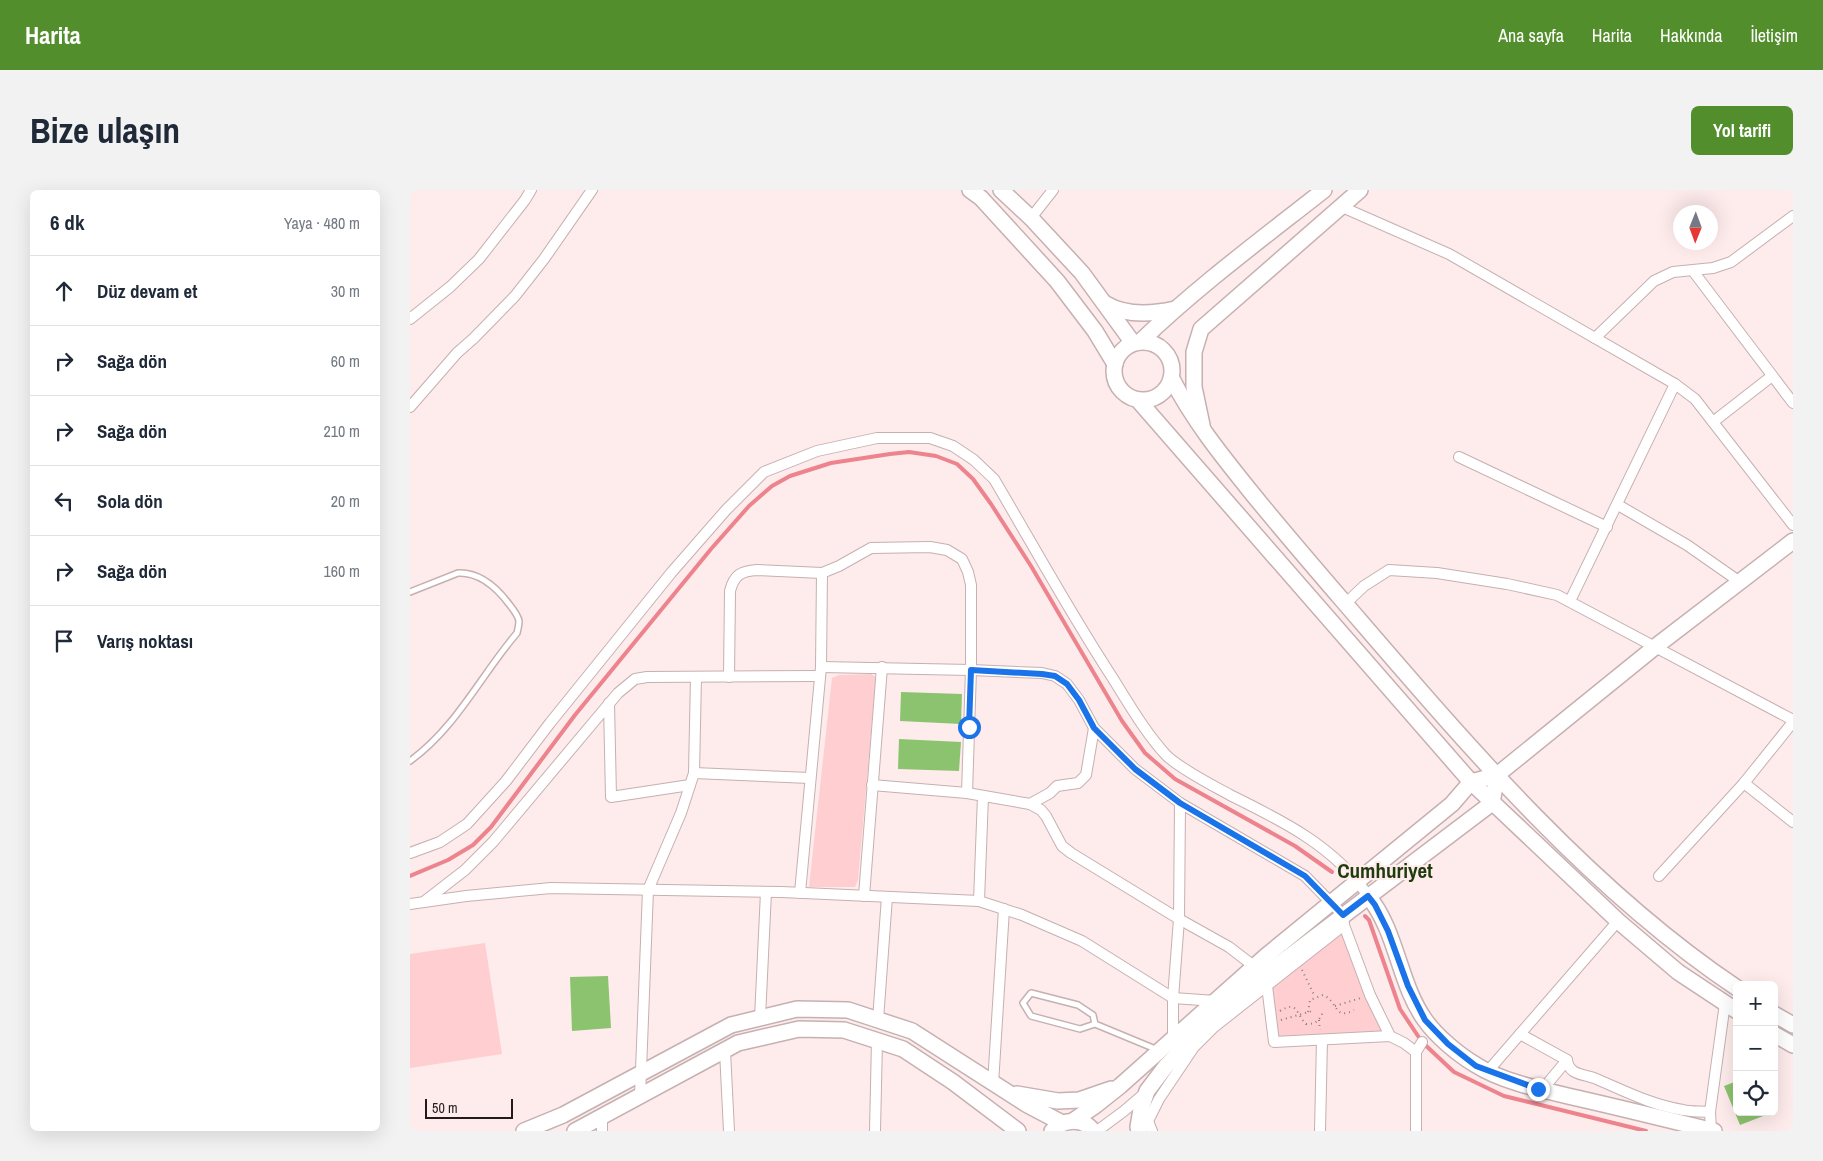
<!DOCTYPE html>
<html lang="tr">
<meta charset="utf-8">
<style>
:root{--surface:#fff;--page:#f2f2f3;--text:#1f2937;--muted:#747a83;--line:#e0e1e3;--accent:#538e2c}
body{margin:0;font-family:"Archivo Narrow",sans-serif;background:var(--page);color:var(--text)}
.controls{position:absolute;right:15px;bottom:15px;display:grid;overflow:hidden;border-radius:8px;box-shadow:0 5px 20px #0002}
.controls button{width:45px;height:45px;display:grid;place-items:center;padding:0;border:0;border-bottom:1px solid var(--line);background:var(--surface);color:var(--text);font:25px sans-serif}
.compass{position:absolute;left:1263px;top:15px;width:45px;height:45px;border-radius:50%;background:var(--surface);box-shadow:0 5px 20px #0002;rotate:181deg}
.scale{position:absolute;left:15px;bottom:12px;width:88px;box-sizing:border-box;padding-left:5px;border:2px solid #231b1b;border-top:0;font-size:14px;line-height:18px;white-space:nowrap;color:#231b1b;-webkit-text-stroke:4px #feebec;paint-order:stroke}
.stop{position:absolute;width:15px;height:15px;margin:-11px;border:4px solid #1a73e8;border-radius:50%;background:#fff}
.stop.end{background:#1a73e8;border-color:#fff;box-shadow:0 1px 5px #0008}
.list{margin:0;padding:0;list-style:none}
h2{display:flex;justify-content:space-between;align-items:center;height:65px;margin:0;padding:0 20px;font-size:21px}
h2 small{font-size:16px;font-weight:400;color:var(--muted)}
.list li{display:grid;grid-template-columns:32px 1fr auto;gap:15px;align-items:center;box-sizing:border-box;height:70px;padding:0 20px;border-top:1px solid var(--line)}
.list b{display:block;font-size:19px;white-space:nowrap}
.list em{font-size:16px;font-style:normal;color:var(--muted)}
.icon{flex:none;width:28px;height:28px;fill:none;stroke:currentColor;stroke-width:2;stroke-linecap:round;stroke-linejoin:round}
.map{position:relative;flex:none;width:1383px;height:941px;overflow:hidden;border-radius:8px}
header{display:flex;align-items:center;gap:30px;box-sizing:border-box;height:70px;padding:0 25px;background:var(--accent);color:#fff}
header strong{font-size:24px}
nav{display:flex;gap:28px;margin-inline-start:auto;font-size:18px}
.intro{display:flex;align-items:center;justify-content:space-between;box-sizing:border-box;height:120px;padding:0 30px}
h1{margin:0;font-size:35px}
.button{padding:12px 22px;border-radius:8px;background:var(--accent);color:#fff;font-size:18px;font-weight:700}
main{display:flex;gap:30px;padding:0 30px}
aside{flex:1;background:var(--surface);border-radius:8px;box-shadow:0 5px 20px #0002}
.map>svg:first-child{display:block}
</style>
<header>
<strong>Harita</strong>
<nav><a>Ana sayfa</a><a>Harita</a><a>Hakkında</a><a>İletişim</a></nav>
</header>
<div class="intro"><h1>Bize ulaşın</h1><a class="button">Yol tarifi</a></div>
<main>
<aside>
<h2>6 dk<small>Yaya · 480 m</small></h2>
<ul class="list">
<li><svg class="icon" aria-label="ahead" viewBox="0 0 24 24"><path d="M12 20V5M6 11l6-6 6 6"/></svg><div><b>Düz devam et</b></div><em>30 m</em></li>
<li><svg class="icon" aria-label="right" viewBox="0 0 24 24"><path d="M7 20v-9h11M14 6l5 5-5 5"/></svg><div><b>Sağa dön</b></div><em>60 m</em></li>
<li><svg class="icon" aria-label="right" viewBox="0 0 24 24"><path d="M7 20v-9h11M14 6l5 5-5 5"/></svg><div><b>Sağa dön</b></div><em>210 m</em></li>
<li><svg class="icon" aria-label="left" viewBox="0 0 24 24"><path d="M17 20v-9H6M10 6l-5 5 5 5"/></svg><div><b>Sola dön</b></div><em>20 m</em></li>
<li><svg class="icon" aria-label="right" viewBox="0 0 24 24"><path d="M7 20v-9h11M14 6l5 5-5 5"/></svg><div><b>Sağa dön</b></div><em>160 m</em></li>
<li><svg class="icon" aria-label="arrive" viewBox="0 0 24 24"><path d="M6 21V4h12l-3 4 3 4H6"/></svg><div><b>Varış noktası</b></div></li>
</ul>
</aside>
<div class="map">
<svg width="1383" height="941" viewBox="0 0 1383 941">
<rect width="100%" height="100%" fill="#feebec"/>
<g fill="#feced1">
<polygon points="461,484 466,487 448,690 445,697 399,697 422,488 429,485"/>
<polygon points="933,738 976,844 865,849 858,796"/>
<polygon points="75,753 92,864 0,878 0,764"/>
</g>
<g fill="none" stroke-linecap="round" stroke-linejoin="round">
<g stroke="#ed838d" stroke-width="4">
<polyline points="0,686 38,670 63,655 81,637 165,525 301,359 339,316 362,296 380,286 421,273 480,264 499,262 526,266 547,274 563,289 581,314 621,376 712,531 735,563 765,589 885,656 922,682"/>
<polyline points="955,726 959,730 990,819 1012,852 1044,882 1094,906 1236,941"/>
</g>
</g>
<g fill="#8cc36e">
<polygon points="491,502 552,504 551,534 490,531"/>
<polygon points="489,549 551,552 549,581 488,579"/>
<polygon points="198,786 201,838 162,841 160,787"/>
<polygon points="1327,891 1327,922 1361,923 1330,935 1314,896"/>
</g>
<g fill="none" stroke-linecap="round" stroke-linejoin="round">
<g stroke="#c6b0b1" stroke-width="8">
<g id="lane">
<path d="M0,402l48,-19c22,-1 39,15 51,31 4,5 9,11 10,17 0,4 -1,8 -2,12 -36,42 -61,95 -107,128"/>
<polyline points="685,834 683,825 668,815 621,803 613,813 621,826 670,839 685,834 743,858 747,861"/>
</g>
</g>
<g stroke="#c6b0b1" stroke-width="12">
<g id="street">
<polyline points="932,17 1039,64 1265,194 1285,209 1383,335"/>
<polyline points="621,28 643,0"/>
<polyline points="1283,81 1383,213"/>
<polyline points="0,129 40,97 69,69 115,10 121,0"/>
<polyline points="1185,148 1244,91 1263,82 1303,78 1321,72 1383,26"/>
<polyline points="0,217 47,163 64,148 105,106 134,69 182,0"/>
<polyline points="1303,232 1362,186"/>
<polyline points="1049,267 1197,337"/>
<polyline points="1208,315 1277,355 1330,392"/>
<polyline points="1160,411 1265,194"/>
<polyline points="935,414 954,396 979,380 1027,383 1097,394 1147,405 1383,530"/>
<polyline points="411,477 561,480 632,483 645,486 657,494 669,510 684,538 725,579 770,613 895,686 933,725 934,735"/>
<path d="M319,487l1,-86c4,-16 11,-20 27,-21l65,3 17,-7 32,-18 59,-1 17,3 15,9 6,13 3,13v85l-4,123"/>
<polyline points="199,513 201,607 280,595"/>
<polyline points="284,583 400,588"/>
<polyline points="1334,593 1383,632"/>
<polyline points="462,595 557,603 620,614 631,620 636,626 652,656 661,663 769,729 819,757 845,777"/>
<polyline points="620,614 640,603 647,596 668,593 676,585 684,538"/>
<path d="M0,663l30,-11 27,-18 39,-43 44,-58 121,-150 55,-63 38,-38 53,-21 60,-13h53l23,8 21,14 20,19c39,66 76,134 118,198 17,27 33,55 54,78 14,14 46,30 64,40 51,25 106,52 138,101"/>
<polyline points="1249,686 1334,593 1383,532"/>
<polyline points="390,703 411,477 412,383"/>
<polyline points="454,706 472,477"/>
<polyline points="15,711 55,680 83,652 208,503 225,489 237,487 410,486"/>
<polyline points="569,711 573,606"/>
<polyline points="0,714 56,706 141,698 372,702 569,711 612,725 672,751 763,808 806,811"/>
<polyline points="857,796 864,852 980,846 994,853 1006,862"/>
<polyline points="350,828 356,702"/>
<polyline points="468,830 477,707"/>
<path d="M1110,844l47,26c2,15 16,14 27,18 29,12 57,27 89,32 8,2 18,1 27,2"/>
<polyline points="763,848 763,808 769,729 770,613"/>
<polyline points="315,861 319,941"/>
<polyline points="1078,881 1208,731"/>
<polyline points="583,894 594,719"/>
<polyline points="1132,900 1157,870"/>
<polyline points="230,906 238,700 271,623 284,583 286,487"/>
<polyline points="192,927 192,941"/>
<polyline points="1301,940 1300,922 1315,813"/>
<polyline points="465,941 467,850"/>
<polyline points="687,941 714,921 735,903"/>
<polyline points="742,941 738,931 749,909 784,857 804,837 934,735 960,805 980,846"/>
<polyline points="910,941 912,850"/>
<polyline points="1006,941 1006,862 1012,852"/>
</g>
</g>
<g stroke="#c6b0b1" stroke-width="18">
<g id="secondary">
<polyline points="560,0 571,8 647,91 685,141 705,174"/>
<polyline points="591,0 621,28 672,83 723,153"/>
<path d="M696,114c20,12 47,10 69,5"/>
<path d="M731,151c56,-54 122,-103 183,-151"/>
<circle cx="733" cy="181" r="29"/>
<path d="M762,189c21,41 50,77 79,113 30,37 61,73 92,109 118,137 243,286 394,387"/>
<polyline points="728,210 1061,592 1208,731 1268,782 1327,821"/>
<polyline points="792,235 784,197 784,162 791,139 950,0"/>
<path d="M958,706c29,35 31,88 57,124 11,16 34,35 51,45 28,18 72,26 105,34 44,10 88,21 133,32"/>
<polyline points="1364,824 1383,835"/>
<polyline points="1364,844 1383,855"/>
<polyline points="607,904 648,911 669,910 701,899"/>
<polyline points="663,931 686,915 710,896 856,766 1042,614 1061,592 1087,585 1245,457 1383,351"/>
<polyline points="114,941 153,925 321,835 387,819 438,820 502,841 616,914 652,933"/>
<polyline points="165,941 328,853 389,839 434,840 493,859 543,892 608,941"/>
<path d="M642,941c11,-12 31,-14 41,0"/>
<polyline points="729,941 728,937 731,919 737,901 756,876 806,825 851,788 1082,613 1087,585"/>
</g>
</g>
<g stroke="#8b7e7f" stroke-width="2" stroke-dasharray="1 4" stroke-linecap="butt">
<polyline points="892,780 905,807"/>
<polyline points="925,816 951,808"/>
<path d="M870,821c18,-11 16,3 26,13 10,0 13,-3 17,-12"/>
<path d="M898,822l2,-12 13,-5c15,6 11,26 31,15"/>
<polyline points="871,830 902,821"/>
<polyline points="909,830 910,840"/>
</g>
<use href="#lane" stroke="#fff" stroke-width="5"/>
<use href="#street" stroke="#fff" stroke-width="10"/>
<use href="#secondary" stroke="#fff" stroke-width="15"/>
</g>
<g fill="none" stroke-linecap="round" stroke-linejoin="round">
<polyline stroke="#1a73e8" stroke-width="6" points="559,537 561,480 632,484 645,486 657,494 669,510 684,538 725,579 770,613 895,686 933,725 958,706 965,715 978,741 998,796 1015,830 1038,854 1066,876 1128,899"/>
</g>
<g text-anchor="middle" stroke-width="4.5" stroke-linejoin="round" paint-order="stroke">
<g font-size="21" font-weight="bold" fill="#1f3b0c" stroke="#feebec">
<text x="975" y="688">Cumhuriyet</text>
</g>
</g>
</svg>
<div class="controls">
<button>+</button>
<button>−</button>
<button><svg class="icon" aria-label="locate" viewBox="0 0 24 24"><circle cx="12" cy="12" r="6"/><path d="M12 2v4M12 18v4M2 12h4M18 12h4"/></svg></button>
</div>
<svg class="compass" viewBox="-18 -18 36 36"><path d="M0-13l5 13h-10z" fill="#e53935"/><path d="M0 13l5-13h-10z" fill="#747a83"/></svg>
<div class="scale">50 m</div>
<div class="stop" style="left:559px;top:537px"></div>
<div class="stop end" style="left:1128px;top:899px"></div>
</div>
</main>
